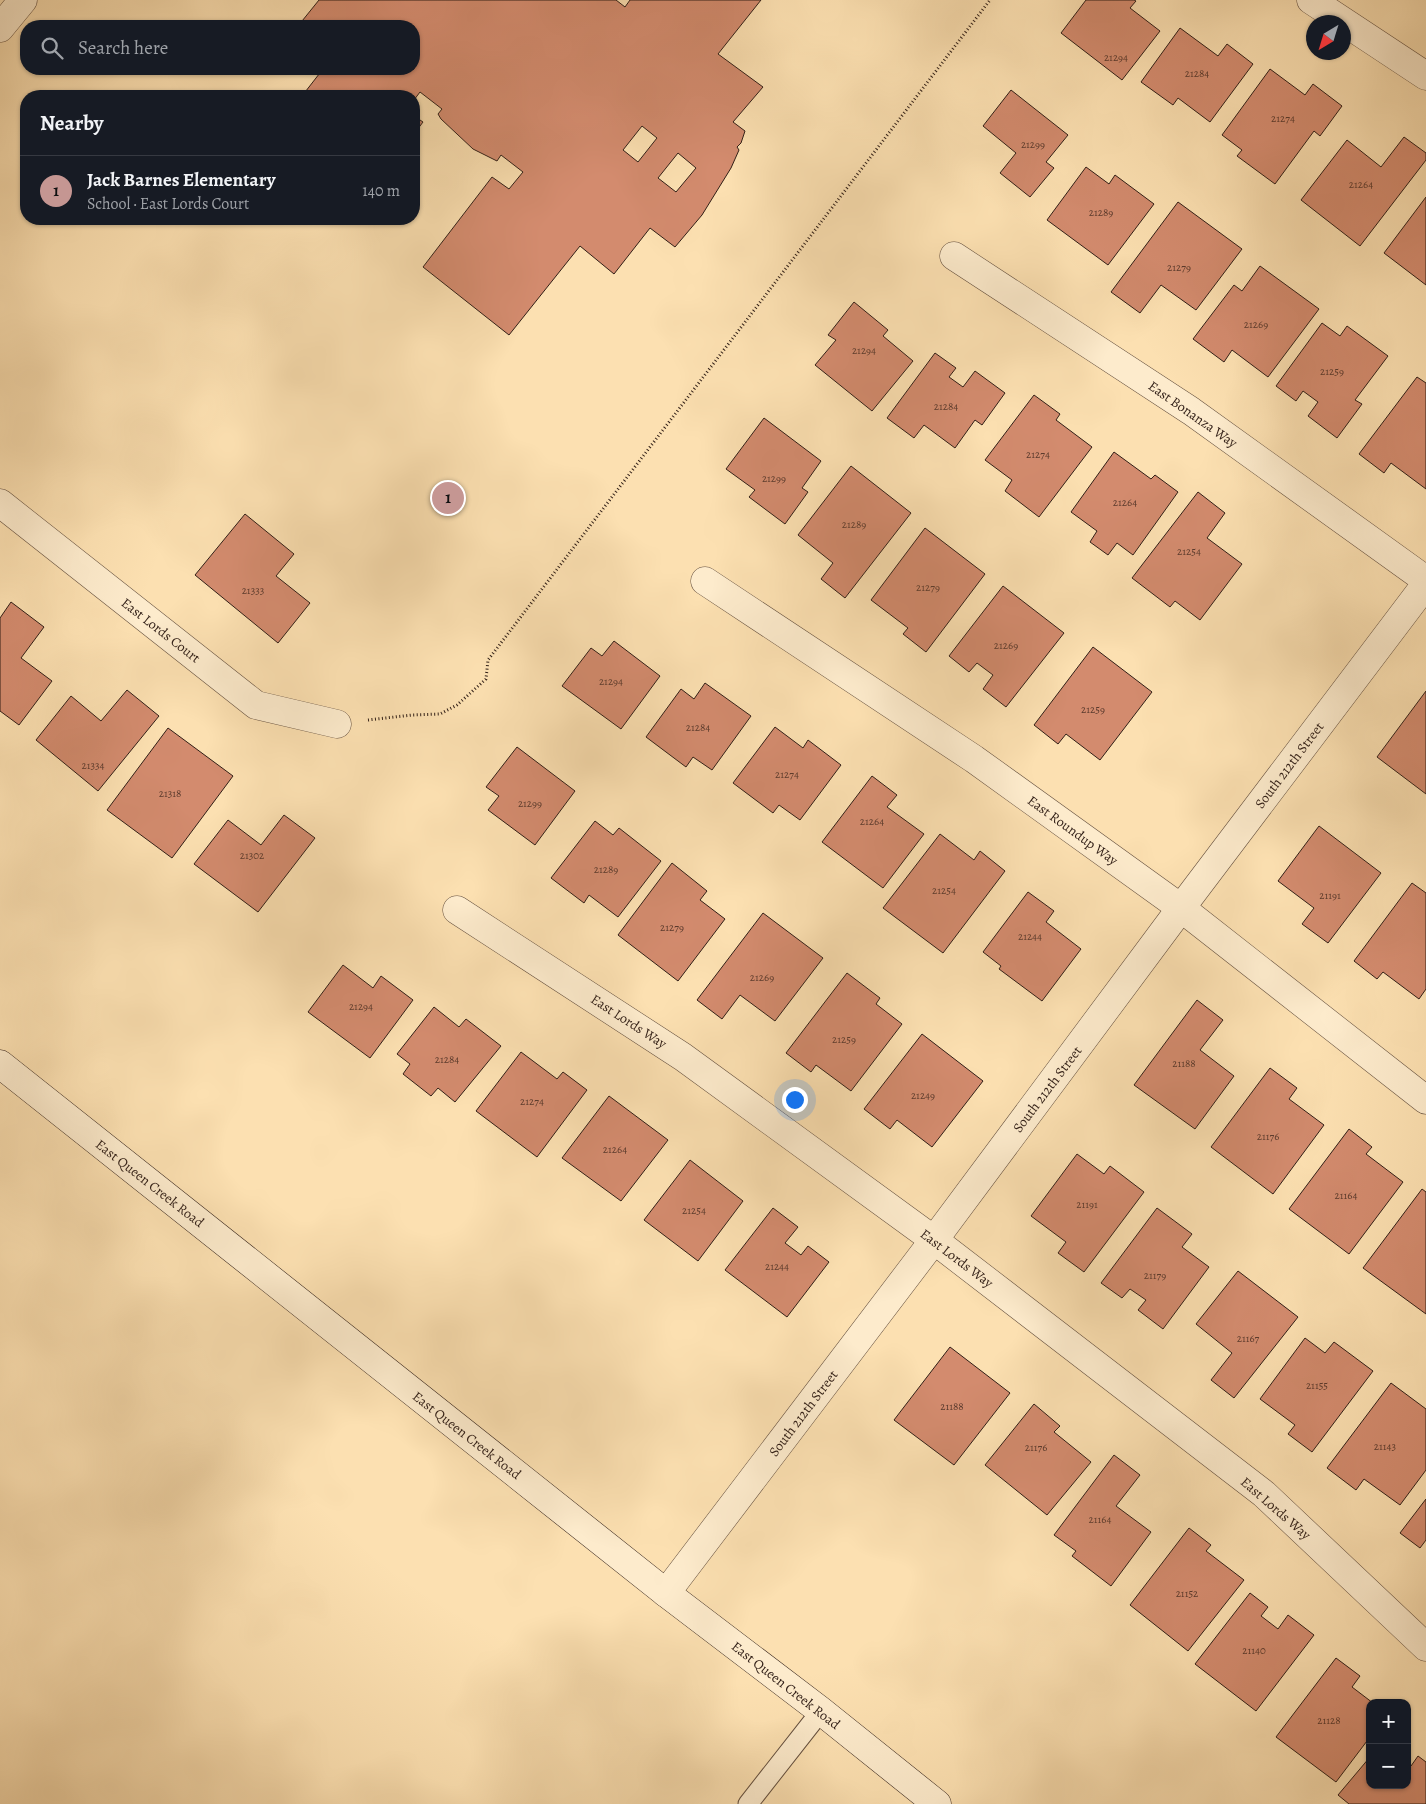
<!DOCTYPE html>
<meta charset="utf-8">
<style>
:root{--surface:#171b24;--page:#20242c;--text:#f1f3f6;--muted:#9ea1a6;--line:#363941;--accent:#c59692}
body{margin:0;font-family:Alegreya,serif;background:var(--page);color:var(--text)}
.controls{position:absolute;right:15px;bottom:15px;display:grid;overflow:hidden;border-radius:10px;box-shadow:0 1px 4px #0004}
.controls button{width:45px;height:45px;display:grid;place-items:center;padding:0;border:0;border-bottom:1px solid var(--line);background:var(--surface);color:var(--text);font:25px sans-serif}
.compass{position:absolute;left:1306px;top:15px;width:45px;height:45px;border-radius:50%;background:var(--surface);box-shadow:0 1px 4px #0004;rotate:218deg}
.you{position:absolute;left:794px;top:1099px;width:18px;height:18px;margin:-12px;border:4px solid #fff;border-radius:50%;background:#1a73e8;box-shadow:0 0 0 8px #1a73e833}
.badge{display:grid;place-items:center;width:32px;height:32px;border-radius:50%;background:var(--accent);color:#111;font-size:16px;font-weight:700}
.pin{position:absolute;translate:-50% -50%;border:2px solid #fff;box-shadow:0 1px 5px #0006}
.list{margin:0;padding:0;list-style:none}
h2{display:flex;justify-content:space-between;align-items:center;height:65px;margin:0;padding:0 20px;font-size:21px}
h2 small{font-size:16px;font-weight:400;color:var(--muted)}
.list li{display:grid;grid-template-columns:32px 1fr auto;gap:15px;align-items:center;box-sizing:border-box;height:70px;padding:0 20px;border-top:1px solid var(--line)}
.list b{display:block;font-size:19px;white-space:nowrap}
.list p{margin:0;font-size:16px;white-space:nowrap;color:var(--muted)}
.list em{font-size:16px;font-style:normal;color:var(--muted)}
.icon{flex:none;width:28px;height:28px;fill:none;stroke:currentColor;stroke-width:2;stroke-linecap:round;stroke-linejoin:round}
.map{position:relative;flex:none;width:1426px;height:1804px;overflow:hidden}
.search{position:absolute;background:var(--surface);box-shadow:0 1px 4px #0004;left:20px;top:20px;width:400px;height:55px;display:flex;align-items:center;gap:12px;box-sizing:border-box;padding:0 18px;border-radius:20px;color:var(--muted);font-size:19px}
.panel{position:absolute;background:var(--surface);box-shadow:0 1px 4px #0004;left:20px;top:90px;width:400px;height:135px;border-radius:20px}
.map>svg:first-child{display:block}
</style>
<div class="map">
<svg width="1426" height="1804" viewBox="0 0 1426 1804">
<rect width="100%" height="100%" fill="#fce0b1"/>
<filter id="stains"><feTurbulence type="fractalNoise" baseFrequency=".004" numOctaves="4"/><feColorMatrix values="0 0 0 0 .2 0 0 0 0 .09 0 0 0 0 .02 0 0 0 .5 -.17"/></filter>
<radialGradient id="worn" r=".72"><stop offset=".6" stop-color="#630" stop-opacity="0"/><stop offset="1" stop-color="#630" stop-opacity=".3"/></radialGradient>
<g fill="#d38b6e" stroke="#311f17" fill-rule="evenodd">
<path d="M319,0h297l9,7 5,-7h131l-43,54 45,33 -30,35 12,9 -4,12 -4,4 2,3 -8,18 -29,47 -27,32 -25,-19 -36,46 -34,-28 -71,89 -86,-68 69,-90 17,12 14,-17 -22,-17 -4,6 -24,-12 -32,-30 -3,-5 4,-5 -22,-17 -6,8v-4h-112l21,-27h91v-43h-116zM642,126l15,12 -19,24 -15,-12zM678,153l18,15 -20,24 -18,-14z"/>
<polygon points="1086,0 1134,0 1136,1 1130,8 1160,31 1122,80 1061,33"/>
<polygon points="1180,28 1218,56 1227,44 1253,64 1210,122 1178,98 1173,105 1141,82"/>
<polygon points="1270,69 1305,95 1313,84 1342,106 1320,136 1314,131 1275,184 1237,156 1242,150 1222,135"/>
<polygon points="1011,90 1068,135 1046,162 1054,168 1030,197 1000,173 1016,153 983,126"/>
<polygon points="414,116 423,122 414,134"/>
<polygon points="1404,137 1426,153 1426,160 1360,246 1301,200 1347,140 1381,167"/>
<polygon points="1086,167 1109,184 1115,175 1154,204 1108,265 1047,220"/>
<polygon points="1426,197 1426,285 1384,253"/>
<polygon points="1178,202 1242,249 1196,310 1161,285 1140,313 1111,292"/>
<polygon points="1260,266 1319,309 1268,377 1232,350 1224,362 1193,339 1234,285 1242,291"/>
<polygon points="854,302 888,330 883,336 913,361 872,411 815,365 836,340 828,335"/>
<polygon points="1322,323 1340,336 1347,326 1388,356 1355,400 1362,404 1337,438 1308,416 1318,402 1303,391 1296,401 1276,386"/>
<polygon points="935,353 956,368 949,377 963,387 975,371 1005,393 982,425 975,420 955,448 924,425 914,438 887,418"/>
<polygon points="1417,377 1426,383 1426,489 1391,463 1384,473 1359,454"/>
<polygon points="1034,395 1060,414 1056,420 1092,447 1039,517 1005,491 1012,480 985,460"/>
<polygon points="764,418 821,461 802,488 808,492 785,524 749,497 755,490 726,469"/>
<polygon points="1114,452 1151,479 1155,475 1178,492 1133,555 1117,543 1108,555 1090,542 1097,531 1071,512"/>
<polygon points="851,466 911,513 845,598 821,579 833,563 798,535"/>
<polygon points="1198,492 1225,513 1207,538 1242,564 1200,620 1175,601 1170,607 1132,578"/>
<polygon points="245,514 294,554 276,576 310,603 278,643 195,575"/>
<polygon points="925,528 985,574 926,652 903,634 908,628 871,600"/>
<polygon points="1003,586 1064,633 1006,707 983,689 993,675 977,663 969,672 949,656"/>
<polygon points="11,602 44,627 21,658 52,681 19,725 0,711 0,618"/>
<polygon points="614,641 660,676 621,729 562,686 591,648 602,656"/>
<polygon points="1093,647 1152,692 1100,760 1066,734 1058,744 1034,725"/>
<polygon points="705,683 751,716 712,770 693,757 686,767 646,737 681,689 694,699"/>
<polygon points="127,690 159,716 98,791 36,740 71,696 101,721"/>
<polygon points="1426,691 1426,794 1377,757"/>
<polygon points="775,727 803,748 808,740 841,765 800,820 779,805 773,813 733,783"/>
<polygon points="168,728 233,776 172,858 107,810"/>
<polygon points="517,747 575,791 535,845 488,810 499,796 486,787"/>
<polygon points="872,776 897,795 887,807 924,834 883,888 822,842"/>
<polygon points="284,815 315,838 258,912 194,864 228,820 261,845"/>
<polygon points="595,821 613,835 619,828 661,861 618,917 589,895 584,903 551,878"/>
<polygon points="1319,826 1381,873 1328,943 1302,924 1314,908 1278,881"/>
<polygon points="940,834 974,860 980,851 1005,871 943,953 883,908"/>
<polygon points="672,863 707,891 700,900 725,919 678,981 618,935"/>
<polygon points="1412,883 1426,893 1426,989 1419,999 1383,972 1377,979 1354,961"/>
<polygon points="1028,892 1054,911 1046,922 1081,949 1042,1001 999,969 1001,966 983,952"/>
<polygon points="763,913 823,958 775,1021 740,995 722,1019 697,1000"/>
<polygon points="343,965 373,988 381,976 413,1000 370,1058 308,1012"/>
<polygon points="847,973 880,998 876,1004 902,1024 851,1091 816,1065 811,1072 786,1053"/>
<polygon points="1197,1000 1223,1020 1200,1050 1234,1076 1195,1129 1134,1085"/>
<polygon points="434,1007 459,1027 466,1019 501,1046 455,1102 438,1088 431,1096 403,1074 410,1064 397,1054"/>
<polygon points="922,1034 983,1081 932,1147 897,1120 890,1129 864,1109"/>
<polygon points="521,1052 557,1079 563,1072 587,1090 537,1157 476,1111"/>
<polygon points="1270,1068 1297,1088 1289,1099 1324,1125 1273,1194 1211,1147"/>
<polygon points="609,1096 668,1140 621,1201 562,1158"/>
<polygon points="1349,1129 1372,1147 1366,1154 1403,1182 1349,1254 1289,1209"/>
<polygon points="1077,1154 1104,1174 1110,1166 1144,1192 1084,1272 1058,1253 1066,1242 1031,1216"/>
<polygon points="690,1160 743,1201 698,1261 644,1220"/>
<polygon points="1422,1189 1426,1192 1426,1314 1363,1268"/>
<polygon points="773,1208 798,1227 785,1243 801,1255 808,1246 829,1262 787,1317 725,1270"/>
<polygon points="1157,1208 1192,1234 1182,1247 1209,1267 1163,1329 1138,1310 1146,1300 1130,1289 1122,1298 1101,1283"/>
<polygon points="1238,1271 1298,1317 1234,1398 1211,1380 1232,1353 1196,1324"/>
<polygon points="1305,1338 1325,1353 1334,1342 1373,1371 1312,1452 1288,1434 1295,1425 1260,1399"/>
<polygon points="950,1347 1010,1393 954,1465 894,1420"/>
<polygon points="1391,1383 1426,1409 1426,1470 1400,1505 1364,1479 1356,1490 1327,1468"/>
<polygon points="1034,1404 1060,1426 1054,1432 1091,1462 1047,1515 985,1465"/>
<polygon points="1114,1455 1140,1475 1116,1506 1151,1532 1111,1586 1072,1556 1076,1551 1054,1535"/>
<polygon points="1426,1499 1426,1540 1420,1548 1400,1533"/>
<polygon points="1189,1528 1211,1545 1206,1551 1244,1580 1188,1651 1130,1605"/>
<polygon points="1250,1593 1268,1607 1261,1616 1278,1629 1288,1615 1314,1635 1256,1711 1195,1664"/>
<polygon points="1336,1658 1360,1676 1352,1687 1373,1703 1370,1703 1370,1737 1336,1782 1276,1737"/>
<polygon points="1418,1756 1426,1762 1426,1804 1349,1804 1338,1795 1370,1757 1370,1785 1407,1785 1407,1763 1411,1766"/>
</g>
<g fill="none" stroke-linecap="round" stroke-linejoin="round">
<g stroke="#644f3e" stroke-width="21">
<polyline id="lane" points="748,1804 821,1711"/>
</g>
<g stroke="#644f3e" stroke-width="29">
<g id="street">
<polyline points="1311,0 1426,76"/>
<polyline points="0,28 23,0"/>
<polyline points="954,256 1191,411 1426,580"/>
<polyline points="0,503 256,705 337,724"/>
<polyline points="705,581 974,759 1181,908 1426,1100"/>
<polyline points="457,910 683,1057 934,1240 1264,1494 1426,1647"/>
<polyline points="666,1593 934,1240 1181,908 1426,584"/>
</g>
</g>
<g stroke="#311f17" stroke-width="29">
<polyline id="secondary" points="0,1064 666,1593 821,1711 937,1804"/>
</g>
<polyline stroke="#311f17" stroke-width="3" stroke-dasharray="1 2.5" stroke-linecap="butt" points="368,720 412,715 440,714 457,705 486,679 488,660 990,0"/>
<use href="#lane" stroke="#fdebcc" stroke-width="19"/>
<use href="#street" stroke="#fdebcc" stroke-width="28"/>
<use href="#secondary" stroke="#fdebcc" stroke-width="28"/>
</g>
<g text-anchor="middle" stroke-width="4.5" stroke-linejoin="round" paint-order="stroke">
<g font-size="11" fill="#5a3a2d">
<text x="1116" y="61">21294</text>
<text x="1197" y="77">21284</text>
<text x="1283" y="122">21274</text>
<text x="1033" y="148">21299</text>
<text x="1361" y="188">21264</text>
<text x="1101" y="216">21289</text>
<text x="1179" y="271">21279</text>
<text x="1256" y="328">21269</text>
<text x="864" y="354">21294</text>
<text x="1332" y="375">21259</text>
<text x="946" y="410">21284</text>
<text x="1038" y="458">21274</text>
<text x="774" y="482">21299</text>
<text x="1125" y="506">21264</text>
<text x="854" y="528">21289</text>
<text x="1189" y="555">21254</text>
<text x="928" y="591">21279</text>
<text x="253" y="594">21333</text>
<text x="1006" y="649">21269</text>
<text x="611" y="685">21294</text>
<text x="1093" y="713">21259</text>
<text x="698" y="731">21284</text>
<text x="93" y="769">21334</text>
<text x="787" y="778">21274</text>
<text x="170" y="797">21318</text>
<text x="530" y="807">21299</text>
<text x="872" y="825">21264</text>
<text x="252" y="859">21302</text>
<text x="606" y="873">21289</text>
<text x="944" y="894">21254</text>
<text x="1330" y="899">21191</text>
<text x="672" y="931">21279</text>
<text x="1030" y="940">21244</text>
<text x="762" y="981">21269</text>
<text x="361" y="1010">21294</text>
<text x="844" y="1043">21259</text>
<text x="447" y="1063">21284</text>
<text x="1184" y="1067">21188</text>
<text x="923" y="1099">21249</text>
<text x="532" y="1105">21274</text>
<text x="1268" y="1140">21176</text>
<text x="615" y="1153">21264</text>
<text x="1346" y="1199">21164</text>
<text x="1087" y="1208">21191</text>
<text x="694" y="1214">21254</text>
<text x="777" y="1270">21244</text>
<text x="1155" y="1279">21179</text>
<text x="1248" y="1342">21167</text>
<text x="1317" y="1389">21155</text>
<text x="952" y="1410">21188</text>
<text x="1385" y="1450">21143</text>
<text x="1036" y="1451">21176</text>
<text x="1100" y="1523">21164</text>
<text x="1187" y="1597">21152</text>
<text x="1254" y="1654">21140</text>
<text x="1329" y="1724">21128</text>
</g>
<g font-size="14" fill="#311f17" stroke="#fdebcc">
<text transform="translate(1193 414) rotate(35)" y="5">East Bonanza Way</text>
<text transform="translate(161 630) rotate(38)" y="5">East Lords Court</text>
<text transform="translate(1289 765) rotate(-53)" y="5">South 212th Street</text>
<text transform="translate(1073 830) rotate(36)" y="5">East Roundup Way</text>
<text transform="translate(629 1021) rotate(33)" y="5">East Lords Way</text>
<text transform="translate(1047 1089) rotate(-53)" y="5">South 212th Street</text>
<text transform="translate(150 1183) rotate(38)" y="5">East Queen Creek Road</text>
<text transform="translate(957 1258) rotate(37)" y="5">East Lords Way</text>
<text transform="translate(803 1413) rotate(-53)" y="5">South 212th Street</text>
<text transform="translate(467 1435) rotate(38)" y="5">East Queen Creek Road</text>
<text transform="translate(1276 1508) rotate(41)" y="5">East Lords Way</text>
<text transform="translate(786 1685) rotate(38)" y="5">East Queen Creek Road</text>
</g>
</g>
<rect width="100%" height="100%" filter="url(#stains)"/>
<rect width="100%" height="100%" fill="url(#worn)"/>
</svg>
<div class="controls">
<button>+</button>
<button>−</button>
</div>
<svg class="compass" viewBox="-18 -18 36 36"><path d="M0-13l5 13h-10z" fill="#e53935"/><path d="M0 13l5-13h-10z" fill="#9ea1a6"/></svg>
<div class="you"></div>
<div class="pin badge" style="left:448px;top:498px">1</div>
<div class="search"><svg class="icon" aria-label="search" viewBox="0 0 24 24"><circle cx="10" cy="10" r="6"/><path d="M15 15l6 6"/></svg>Search here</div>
<section class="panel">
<h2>Nearby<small></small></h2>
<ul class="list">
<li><span class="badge">1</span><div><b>Jack Barnes Elementary</b><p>School · East Lords Court</p></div><em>140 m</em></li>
</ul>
</section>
</div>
